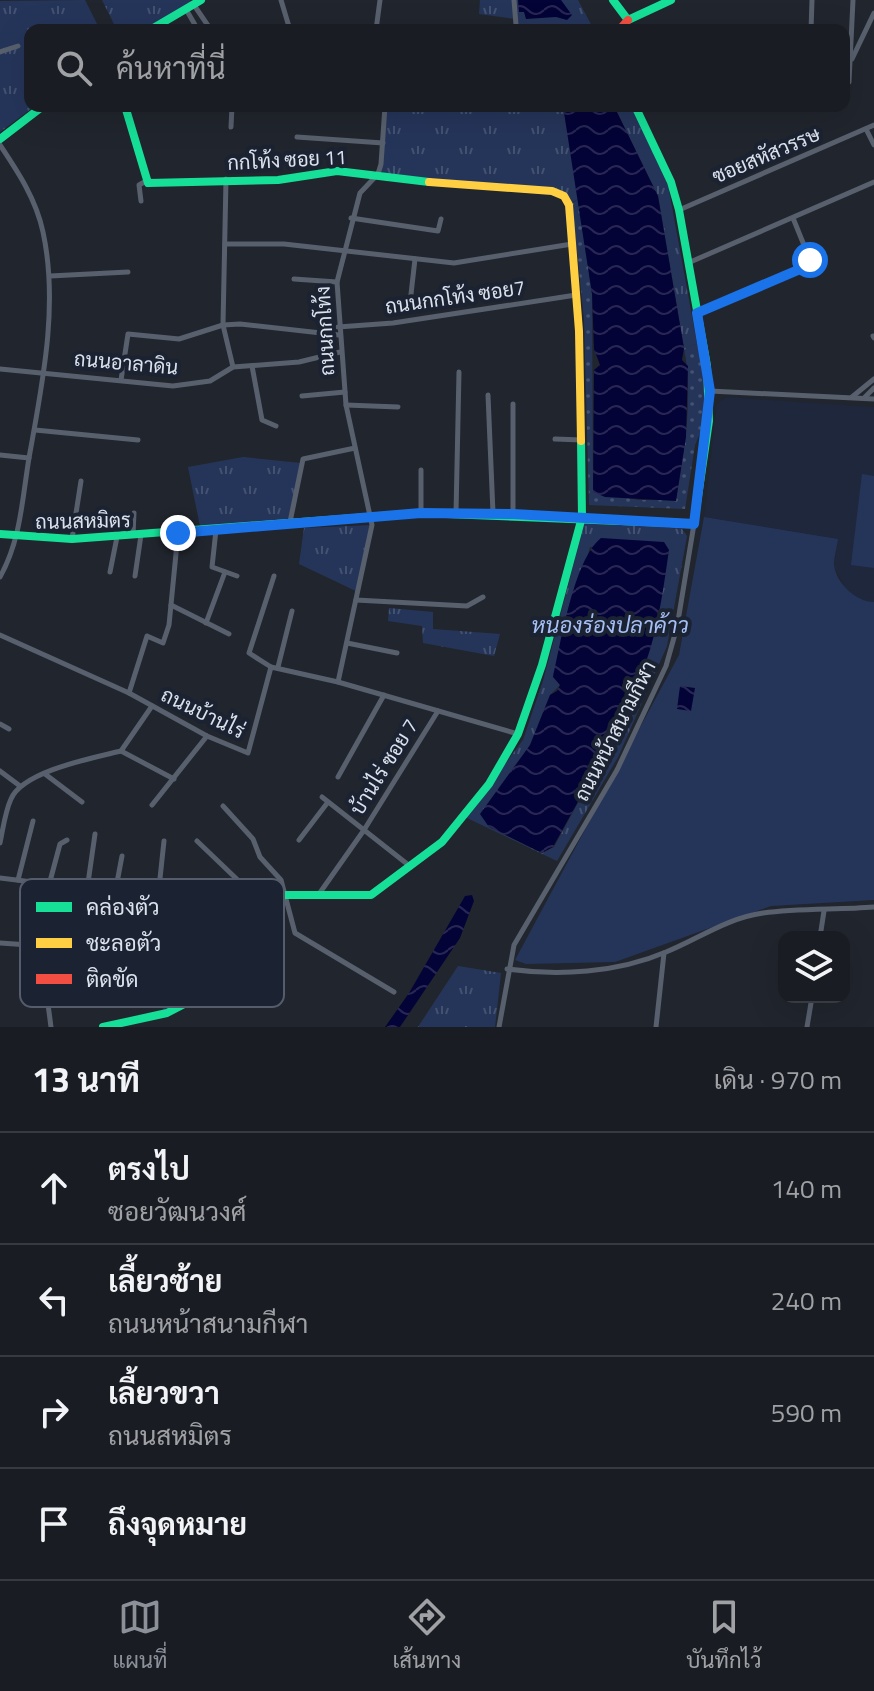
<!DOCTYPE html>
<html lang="th">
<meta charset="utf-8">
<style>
:root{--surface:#191c22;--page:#26292f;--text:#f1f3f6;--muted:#9fa1a5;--line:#373a40;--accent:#8c9099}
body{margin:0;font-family:"Titillium Web",Sarabun,sans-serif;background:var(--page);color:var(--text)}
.controls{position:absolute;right:24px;bottom:24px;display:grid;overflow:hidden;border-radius:16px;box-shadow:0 8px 32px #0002}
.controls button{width:72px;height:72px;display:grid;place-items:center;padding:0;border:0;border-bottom:2px solid var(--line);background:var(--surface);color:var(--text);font:40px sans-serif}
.stop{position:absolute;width:24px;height:24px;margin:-18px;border:6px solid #1a73e8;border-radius:50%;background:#fff}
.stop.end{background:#1a73e8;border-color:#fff;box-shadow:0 2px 8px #0008}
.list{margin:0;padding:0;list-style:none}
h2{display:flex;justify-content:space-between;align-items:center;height:104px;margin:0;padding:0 32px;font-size:34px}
h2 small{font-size:26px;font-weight:400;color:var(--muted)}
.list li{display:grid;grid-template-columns:52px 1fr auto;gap:24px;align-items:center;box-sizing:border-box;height:112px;padding:0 32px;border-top:2px solid var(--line)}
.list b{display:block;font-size:30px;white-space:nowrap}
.list p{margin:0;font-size:26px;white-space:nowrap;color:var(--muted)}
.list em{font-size:26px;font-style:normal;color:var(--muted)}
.icon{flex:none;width:44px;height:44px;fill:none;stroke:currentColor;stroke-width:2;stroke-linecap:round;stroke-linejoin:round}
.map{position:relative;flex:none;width:874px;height:1027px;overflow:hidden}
.search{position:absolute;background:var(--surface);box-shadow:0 8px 32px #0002;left:24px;right:24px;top:24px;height:88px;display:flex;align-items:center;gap:20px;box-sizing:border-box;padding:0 28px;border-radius:16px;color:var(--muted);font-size:30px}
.sheet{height:552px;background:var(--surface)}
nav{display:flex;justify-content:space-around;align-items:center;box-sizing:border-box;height:112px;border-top:2px solid var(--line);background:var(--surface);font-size:22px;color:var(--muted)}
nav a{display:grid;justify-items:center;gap:4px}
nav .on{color:var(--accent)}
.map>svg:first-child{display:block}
</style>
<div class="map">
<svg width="874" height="1027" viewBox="0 0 874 1027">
<defs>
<pattern id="grass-tufts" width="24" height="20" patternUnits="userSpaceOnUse" patternTransform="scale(2)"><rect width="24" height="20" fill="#25355a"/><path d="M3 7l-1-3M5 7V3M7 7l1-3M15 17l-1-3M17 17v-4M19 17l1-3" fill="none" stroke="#445272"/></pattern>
<pattern id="park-dots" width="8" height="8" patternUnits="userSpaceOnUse" patternTransform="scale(2)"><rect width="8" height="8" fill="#25355a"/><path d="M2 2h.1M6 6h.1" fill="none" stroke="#445272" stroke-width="1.8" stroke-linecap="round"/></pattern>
<pattern id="water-waves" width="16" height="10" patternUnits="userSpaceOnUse" patternTransform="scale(2)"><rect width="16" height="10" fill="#040337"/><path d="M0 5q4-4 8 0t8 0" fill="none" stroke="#282754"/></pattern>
</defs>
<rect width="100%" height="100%" fill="#21252d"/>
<polygon fill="#1e273c" points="726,397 874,407 874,602 864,602 847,591 834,567 838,539 704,517 717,404"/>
<g fill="url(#grass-tufts)" fill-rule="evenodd">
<polygon points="85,0 100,30 30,30 30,106 35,106 0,132 0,1"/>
<polygon points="102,0 190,0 191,3 142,30 117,30"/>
<polygon points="480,0 578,0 594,30 518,30 515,19 479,14"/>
<polygon points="388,106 563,106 579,198 569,205 555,192 480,188 378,174"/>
<polygon points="614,106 631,106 668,185 697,344 684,348 658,196"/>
<polygon points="243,457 301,463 290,522 201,531 188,467"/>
<path d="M585,521l97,8 5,7 -20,110 -49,111 -61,104 -92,-44 58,-77 20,-59zM664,542l5,8 -17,89 -33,65 4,16 -69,127 -12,6 -53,-26 -8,-13 49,-69 20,-50 10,-10 -7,-9 37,-129z"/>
<polygon points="372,525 358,592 299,564 304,528"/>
<polygon points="389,608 433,612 433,629 500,634 494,656 423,643 422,626 388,621"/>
<polygon points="207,941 204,967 192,1000 164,1013 153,948"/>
<polygon points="458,966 501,973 495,1027 418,1027"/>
</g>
<path fill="url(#park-dots)" d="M579,198l13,96 1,198 46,8h37c8,-49 18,-102 8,-152l13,-4 7,28v51l-9,22 -10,64 -96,-4 -5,-186 -12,-115z"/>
<g fill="#25355a">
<polygon points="862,474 874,476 874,568 851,565"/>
<path d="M704,517l134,22c-1,8 -4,18 -4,26 2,18 22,37 40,37v298l-103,6 -156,56 -89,2 -11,-4 164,-305z"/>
</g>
<g fill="url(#water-waves)">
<polygon points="518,0 561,0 572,15 567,20 556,17 526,19 524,12 519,12"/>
<polygon points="563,106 614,106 658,196 684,348 682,360 688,366 686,437 676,501 605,497 593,492 594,370 600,365 594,349 592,294"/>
<path d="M601,538l63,4 5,8c-6,40 -16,131 -50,154l4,16 -70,127 -11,6 -53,-26 -9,-13 50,-69 20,-50 7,-4 3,-6 -7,-8c8,-35 21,-118 48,-139z"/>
<polygon points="680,686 695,688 691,711 677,709"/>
<polygon points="472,895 474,901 460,938 400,1027 385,1027 409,993 465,896"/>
</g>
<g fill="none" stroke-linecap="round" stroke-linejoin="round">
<g stroke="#58606e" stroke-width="5">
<polyline points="281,0 290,30"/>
<polyline points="514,0 516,25"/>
<polyline points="194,5 211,30"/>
<polyline points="187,11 198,30"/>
<polyline points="377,28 461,30"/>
<polyline points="376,30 380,0"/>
<polyline points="811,30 812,0"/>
<polyline points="0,52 18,46"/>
<polyline points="852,59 874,13"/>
<polyline points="844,87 849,82 853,0"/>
<polyline points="231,127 232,106"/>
<polyline points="866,129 874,145"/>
<polyline points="297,137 383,143"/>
<path d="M0,145c18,27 36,54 43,87 16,74 -1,153 -14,226 -7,42 -8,81 -29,119"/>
<polyline points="226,179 223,325 233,367"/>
<polyline points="141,201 139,185 146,181"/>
<polyline points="679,210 874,125"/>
<polyline points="351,218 438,231 441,219"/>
<polyline points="225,244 284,244 454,263 572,244"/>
<polyline points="688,263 874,182"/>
<polyline points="50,276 128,272"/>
<polyline points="294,279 337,282"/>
<polyline points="410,303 415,259"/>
<polyline points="697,313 805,267 810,260 793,218"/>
<polyline points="338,327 393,323 576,295"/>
<polyline points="873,336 874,338"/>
<polyline points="252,366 262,420 276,426"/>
<polyline points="0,369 173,386 210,381 233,367 299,362 340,352"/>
<polyline points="121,380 128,334 179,339 223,325 240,324 339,335"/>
<polyline points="710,391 874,399"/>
<polyline points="488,395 493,513"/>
<polyline points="302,396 345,392"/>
<polyline points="852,397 874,379"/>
<polyline points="865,397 874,388"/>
<polyline points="513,404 513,514"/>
<polyline points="346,405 398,407"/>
<polyline points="35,430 138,440"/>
<polyline points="555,439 582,440"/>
<polyline points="0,455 29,458"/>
<polyline points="421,513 421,470"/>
<polyline points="456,513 459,372"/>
<polyline points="290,522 303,459 355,448"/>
<polyline points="216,530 212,567 237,576"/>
<polyline points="133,535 134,513"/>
<polyline points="72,539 81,481"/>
<polyline points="110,572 117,537"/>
<polyline points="135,576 141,535"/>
<polyline points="356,600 467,606 483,597"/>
<polyline points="171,605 229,634"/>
<polyline points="206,623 225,572"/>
<polyline points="0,635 129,693 207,736 248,753 271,667 338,682 518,734"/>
<polyline points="347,643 397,653"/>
<polyline points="271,667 249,653 274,576"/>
<polyline points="278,667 292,611"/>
<polyline points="338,682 372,525 346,405 337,282 360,193 378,174 381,164 385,106"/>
<polyline points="129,693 147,636 163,643 169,625 178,533"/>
<polyline points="0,724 9,729"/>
<polyline points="121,751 174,779"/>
<polyline points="0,771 20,786"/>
<polyline points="45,774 82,802"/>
<polyline points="338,777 384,695"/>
<polyline points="152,805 207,736"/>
<polyline points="223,806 253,839 260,857 281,880 295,933 394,992"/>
<polyline points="299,840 328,802"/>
<polyline points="197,841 244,886 255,904"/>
<path d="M0,843c3,-14 5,-31 11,-44 12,-28 82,-41 110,-48l31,-45"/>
<polyline points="411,867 364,830 438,711"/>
<polyline points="0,878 195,902 203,910 208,930"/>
<polyline points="18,880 33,821"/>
<polyline points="49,885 60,844 67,840"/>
<polyline points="87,890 95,834"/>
<polyline points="115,893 122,856"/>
<polyline points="319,894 364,830 322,797"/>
<polyline points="158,897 164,841"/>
<polyline points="820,937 824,911"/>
<polyline points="0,943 29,945 110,935 114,952 207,941"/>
<polyline points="43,966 51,1027"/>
<path d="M507,969c51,7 110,4 159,-17 32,-13 61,-34 97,-39 36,-5 75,-3 111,-6"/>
<polyline points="499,1027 514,945 617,770 666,666 677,627 694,524"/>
<polyline points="656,1027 664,953"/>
<polyline points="807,1027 812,997"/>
</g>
<g stroke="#16e098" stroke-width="8">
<polyline points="613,0 628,20 671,0"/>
<polyline points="150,30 201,0"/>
<polyline points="125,106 148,183 278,180 337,171 429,182"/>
<polyline points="0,139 43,106"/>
<polyline points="0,534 72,539 421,513 694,524 709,421 707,366 679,210 671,182 635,106"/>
<polyline points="103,1027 167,1013 192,1000 204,967 208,930 255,904 286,895 371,895 442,842 489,784 518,734 542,665 582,517 581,441"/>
</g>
<polyline stroke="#ffcf43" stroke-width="8" points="429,182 552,191 564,196 569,205 579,331 581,441"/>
<polyline stroke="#f24e42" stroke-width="8" points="619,30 628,20"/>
</g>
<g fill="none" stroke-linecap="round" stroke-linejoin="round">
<polyline stroke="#1a73e8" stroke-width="10" points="178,533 421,513 513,514 694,524 710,391 697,313 805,267 810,260"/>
</g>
<g text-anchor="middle" stroke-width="8" stroke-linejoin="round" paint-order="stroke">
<g font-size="20" fill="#dce2ed" stroke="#1b2333">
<text transform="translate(766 155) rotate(-23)" y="7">ซอยสหัสวรรษ</text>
<text transform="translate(287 160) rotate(-3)" y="7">กกโท้ง ซอย 11</text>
<text transform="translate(455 297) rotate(-8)" y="7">ถนนกกโท้ง ซอย7</text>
<text transform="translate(325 331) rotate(-93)" y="7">ถนนกกโท้ง</text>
<text transform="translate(126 363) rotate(5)" y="7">ถนนอาลาดิน</text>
<text transform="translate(83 521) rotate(-1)" y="7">ถนนสหมิตร</text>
<text transform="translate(203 713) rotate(26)" y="7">ถนนบ้านไร่</text>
<text transform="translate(615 731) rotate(-63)" y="7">ถนนหน้าสนามกีฬา</text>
<text transform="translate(384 767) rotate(-58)" y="7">บ้านไร่ ซอย 7</text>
</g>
<g font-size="22" font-style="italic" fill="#a6bff5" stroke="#1b2333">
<text x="610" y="633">หนองร่องปลาค้าว</text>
</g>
</g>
<rect x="20" y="879" width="264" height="128" rx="12" fill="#1b2333" stroke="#555c6b" stroke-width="2"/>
<rect x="36" y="902" width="36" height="10" fill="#16e098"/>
<rect x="36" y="938" width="36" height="10" fill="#ffcf43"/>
<rect x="36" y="974" width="36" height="10" fill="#f24e42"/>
<g font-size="22" fill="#dce2ed">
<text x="86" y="915">คล่องตัว</text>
<text x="86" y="951">ชะลอตัว</text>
<text x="86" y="987">ติดขัด</text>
</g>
</svg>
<div class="controls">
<button><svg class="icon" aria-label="layers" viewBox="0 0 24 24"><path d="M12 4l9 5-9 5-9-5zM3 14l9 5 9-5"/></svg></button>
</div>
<div class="stop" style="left:810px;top:260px"></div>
<div class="stop end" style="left:178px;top:533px"></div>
<div class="search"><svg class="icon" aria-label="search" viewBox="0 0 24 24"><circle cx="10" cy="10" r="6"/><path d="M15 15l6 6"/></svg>ค้นหาที่นี่</div>
</div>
<section class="sheet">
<h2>13 นาที<small>เดิน · 970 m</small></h2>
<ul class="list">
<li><svg class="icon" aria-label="ahead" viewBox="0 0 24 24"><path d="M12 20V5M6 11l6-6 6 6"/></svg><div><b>ตรงไป</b><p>ซอยวัฒนวงศ์</p></div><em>140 m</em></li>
<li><svg class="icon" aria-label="left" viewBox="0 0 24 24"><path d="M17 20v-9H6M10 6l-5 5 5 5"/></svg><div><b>เลี้ยวซ้าย</b><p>ถนนหน้าสนามกีฬา</p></div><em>240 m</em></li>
<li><svg class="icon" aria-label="right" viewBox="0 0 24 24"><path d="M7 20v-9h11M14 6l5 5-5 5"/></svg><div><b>เลี้ยวขวา</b><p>ถนนสหมิตร</p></div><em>590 m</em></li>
<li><svg class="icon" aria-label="arrive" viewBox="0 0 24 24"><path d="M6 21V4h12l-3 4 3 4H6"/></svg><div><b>ถึงจุดหมาย</b></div></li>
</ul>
</section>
<nav>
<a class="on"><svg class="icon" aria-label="map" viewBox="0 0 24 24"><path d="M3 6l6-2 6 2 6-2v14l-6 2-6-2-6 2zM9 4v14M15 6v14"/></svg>แผนที่</a>
<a><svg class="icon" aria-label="directions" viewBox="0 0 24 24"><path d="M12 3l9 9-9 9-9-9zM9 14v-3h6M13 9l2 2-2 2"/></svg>เส้นทาง</a>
<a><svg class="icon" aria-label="saved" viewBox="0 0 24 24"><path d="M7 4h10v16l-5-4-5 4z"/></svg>บันทึกไว้</a>
</nav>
